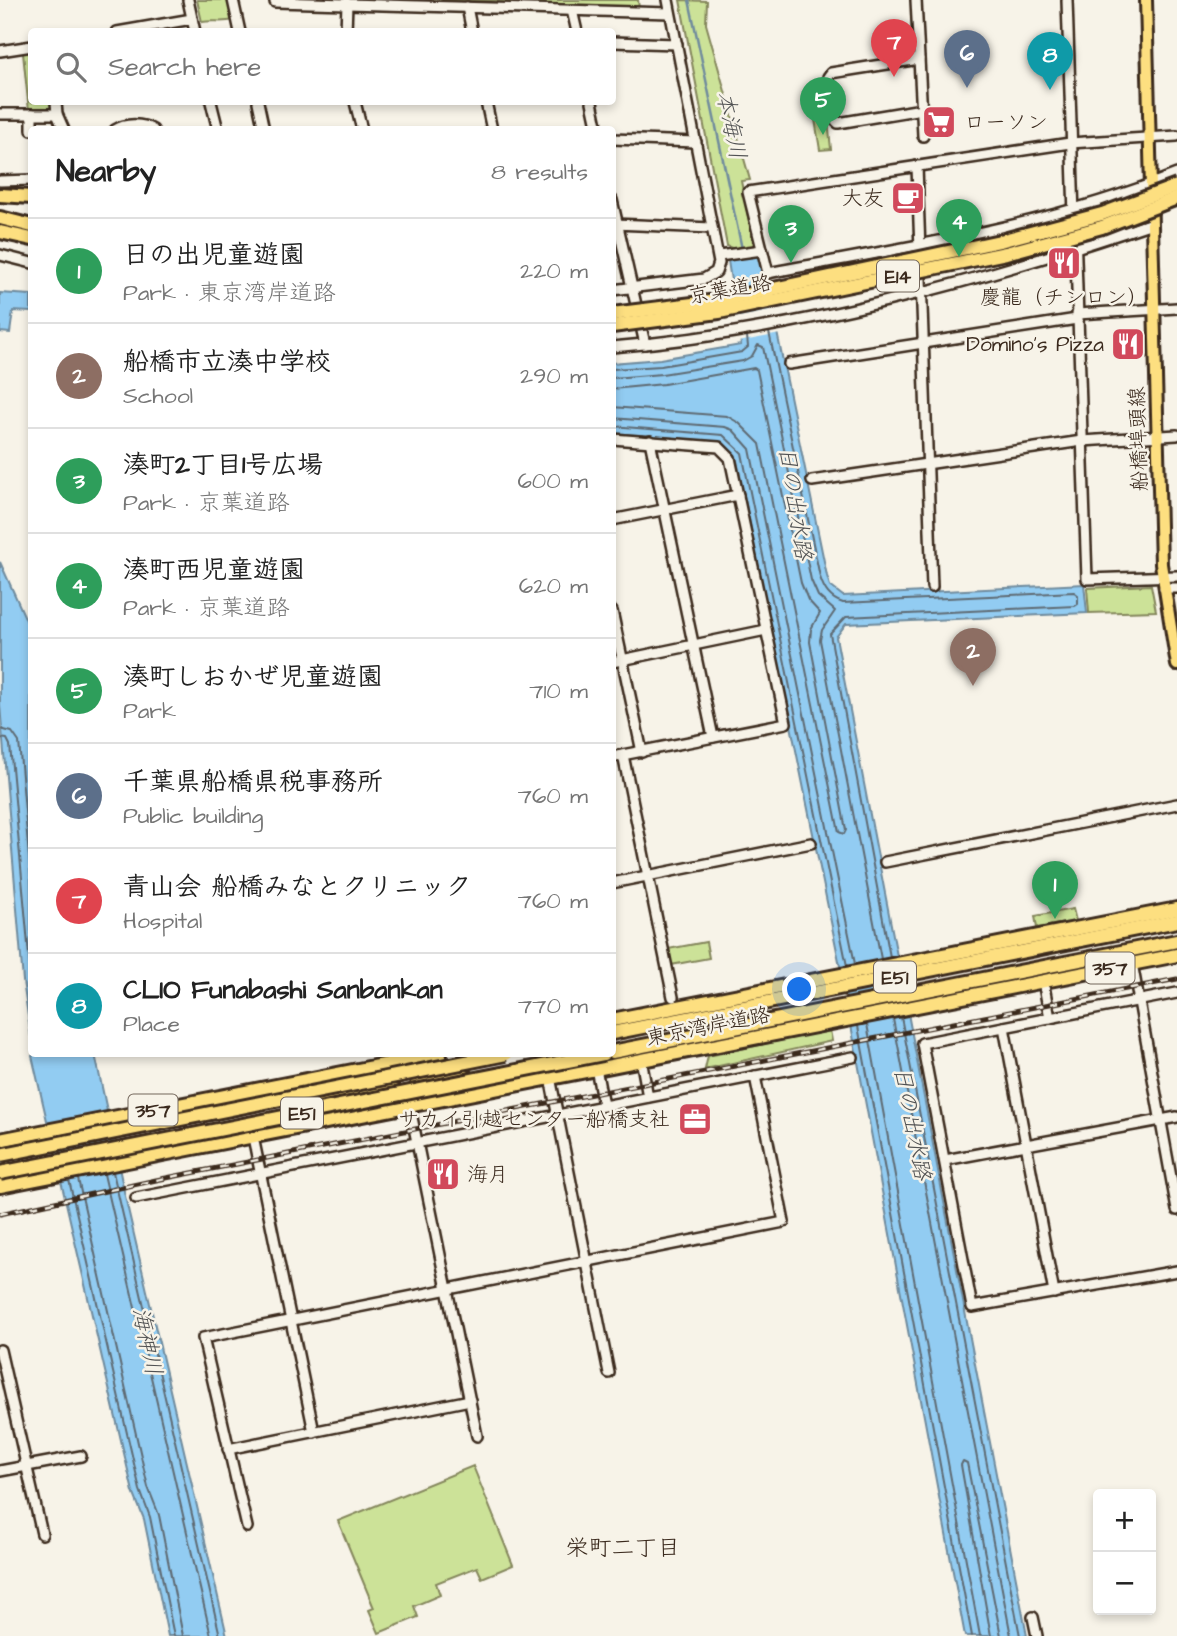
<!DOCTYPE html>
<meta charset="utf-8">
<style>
:root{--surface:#fff;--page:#f6f6f6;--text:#222;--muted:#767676;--line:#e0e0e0;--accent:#d93025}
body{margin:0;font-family:"Architects Daughter","Klee One",sans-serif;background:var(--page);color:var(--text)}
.controls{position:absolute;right:21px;bottom:21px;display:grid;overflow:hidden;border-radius:7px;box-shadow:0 4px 10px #0003}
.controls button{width:63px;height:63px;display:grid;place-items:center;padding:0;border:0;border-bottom:2px solid var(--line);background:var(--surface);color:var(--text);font:35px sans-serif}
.you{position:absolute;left:800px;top:990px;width:24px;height:24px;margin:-18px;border:5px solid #fff;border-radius:50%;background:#1a73e8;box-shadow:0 0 0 10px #1a73e833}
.badge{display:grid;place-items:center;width:46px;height:46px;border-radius:50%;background:var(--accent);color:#fff;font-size:23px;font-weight:700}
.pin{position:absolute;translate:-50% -58px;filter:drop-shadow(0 2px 4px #0008)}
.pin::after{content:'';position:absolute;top:37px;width:24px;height:21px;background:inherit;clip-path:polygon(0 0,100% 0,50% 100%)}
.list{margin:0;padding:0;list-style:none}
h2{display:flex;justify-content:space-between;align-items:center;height:91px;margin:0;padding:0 28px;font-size:30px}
h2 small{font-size:23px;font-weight:400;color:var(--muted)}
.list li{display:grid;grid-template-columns:46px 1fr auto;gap:21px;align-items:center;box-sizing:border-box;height:105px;padding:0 28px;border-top:2px solid var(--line)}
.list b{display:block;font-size:26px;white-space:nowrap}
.list p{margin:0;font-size:23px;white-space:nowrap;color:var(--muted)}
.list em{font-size:23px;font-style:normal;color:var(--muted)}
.icon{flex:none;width:38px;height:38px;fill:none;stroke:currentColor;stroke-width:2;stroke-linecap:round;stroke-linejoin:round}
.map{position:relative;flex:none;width:1177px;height:1636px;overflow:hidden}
.search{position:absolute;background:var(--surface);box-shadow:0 4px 10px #0003;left:28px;top:28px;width:588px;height:77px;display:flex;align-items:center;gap:18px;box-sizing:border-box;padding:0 24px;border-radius:7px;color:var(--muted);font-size:26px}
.panel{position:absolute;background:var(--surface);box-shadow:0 4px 10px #0003;left:28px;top:126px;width:588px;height:931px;border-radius:7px}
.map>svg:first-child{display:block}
</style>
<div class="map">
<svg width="1177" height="1636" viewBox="0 0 1177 1636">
<rect width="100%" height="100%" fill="#f7f3e8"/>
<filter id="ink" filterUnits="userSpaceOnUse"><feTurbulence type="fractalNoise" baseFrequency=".0143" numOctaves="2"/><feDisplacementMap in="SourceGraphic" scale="14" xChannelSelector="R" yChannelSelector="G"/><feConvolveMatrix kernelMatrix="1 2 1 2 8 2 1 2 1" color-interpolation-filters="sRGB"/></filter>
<g filter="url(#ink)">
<g fill="#cce298" stroke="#84865b" stroke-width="2">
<path d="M197,0h32l5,20c-12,3 -20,0 -32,2z"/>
<polygon points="426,0 638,0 639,9 426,1"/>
<polygon points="680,0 707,1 706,24 750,180 741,181 754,247 736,250 727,246"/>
<polygon points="31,51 32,102 53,102 54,110 29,111 23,53"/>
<polygon points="825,92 831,149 820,150 811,95"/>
<polygon points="1151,585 1156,611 1089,613 1087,588"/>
<polygon points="1073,909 1076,921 1037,928 1035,916"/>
<polygon points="706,942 709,958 671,965 668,949"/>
<polygon points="830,1030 832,1041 705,1069 708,1056"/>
<polygon points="473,1466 513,1565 482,1578 477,1567 436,1583 440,1595 414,1606 418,1617 379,1633 369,1610 374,1608 338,1521"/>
</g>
<g fill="#92ccf2" stroke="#6f8b9d" stroke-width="2">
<polygon points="761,254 827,576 830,586 843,596 1084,584 1087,613 846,624 836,637 1027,1636 965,1636 840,966 736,456 722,442 613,433 612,363 660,359 741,345 728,261"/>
<polygon points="0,293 31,295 31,312 13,311 10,333 0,332"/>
<polygon points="0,562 31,631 31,1037 23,981 0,705"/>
<polygon points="35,1054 95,1054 125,1196 227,1636 168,1636 144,1519 133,1492 32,1056"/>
</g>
<polygon fill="#f7f3e8" points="775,310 780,334 738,342 734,318"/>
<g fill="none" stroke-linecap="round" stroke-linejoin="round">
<g stroke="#5e6b73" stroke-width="2">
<path d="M769,332l51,245c4,13 10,22 23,26l231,-11 4,3v9l-3,2 -229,11 -16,17 60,323"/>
<polyline points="612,369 661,366 742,352 748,347 747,336"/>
<polyline points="612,378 662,374 743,361 752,356 758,345 763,347 811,580 818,596 835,611 822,630 820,640 881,959"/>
<polyline points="612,389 664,384 754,368 757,370 801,583 808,600 820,613 811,629 810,642 846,830 844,834 839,832 760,444 739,423 727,416 612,407"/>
<polyline points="612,418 725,427 733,430 750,449 855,964"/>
<polyline points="612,426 723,435 742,453 847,966"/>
<polyline points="0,729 12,732 19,742 32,891"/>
<polyline points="0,738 7,739 10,745 32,989"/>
<polyline points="901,1017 1020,1636"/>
<polyline points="893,1019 1011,1636"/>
<polyline points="867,1024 980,1636"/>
<polyline points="858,1026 972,1636"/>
<polyline points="113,1172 220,1636"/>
<polyline points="104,1174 211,1636"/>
<polyline points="78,1179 148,1487 159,1515 183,1636"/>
<polyline points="69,1180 140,1490 150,1517 174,1636"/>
<polyline points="991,1636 961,1465 963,1461 967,1463 1001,1636"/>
</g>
<polyline stroke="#6f8b9d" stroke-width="2.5" points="689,0 742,249"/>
<g stroke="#3b2a1e" stroke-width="14">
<g id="minor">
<polyline points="188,0 195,32"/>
<polyline points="233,0 240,32"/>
<polyline points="275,0 275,2 670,13"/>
<polyline points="916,0 923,136"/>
<polyline points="1067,0 1074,216"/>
<polyline points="467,7 472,32"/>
<polyline points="572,10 577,32"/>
<polyline points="117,32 192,19"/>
<polyline points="346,32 347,3"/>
<polyline points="612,42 677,44"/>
<polyline points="0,51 32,46"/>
<polyline points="919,59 831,73 828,77 835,120 838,123 922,109"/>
<polyline points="56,102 57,114 64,130"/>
<polyline points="211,102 218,130"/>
<polyline points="258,102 264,130"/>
<polyline points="355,102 362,130"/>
<polyline points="486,102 492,130"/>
<polyline points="592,102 598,130"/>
<polyline points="0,114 57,114"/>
<polyline points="32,114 32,130"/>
<path d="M115,130c10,-7 28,-7 38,0"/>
<path d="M1177,136l-107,7 -322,49 20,81c138,-26 278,-46 409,-99"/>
<polyline points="612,139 696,142"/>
<polyline points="917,166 932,587"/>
<polyline points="0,181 32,180"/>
<polyline points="612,200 645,344"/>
<polyline points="614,224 712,228"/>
<polyline points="1075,230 1087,579 1177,576"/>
<polyline points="0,255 32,263"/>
<polyline points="719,256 762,250"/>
<polyline points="612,290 704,279 716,272 719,263 668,0"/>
<polyline points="1077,314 1177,308"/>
<path d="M612,347c180,-14 369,-66 540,-124"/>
<polyline points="789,364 1077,319"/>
<polyline points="612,439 719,447 730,458 786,723 612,757"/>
<polyline points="650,441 713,737"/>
<polyline points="812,481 1082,441 1177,435"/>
<polyline points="612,520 738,495"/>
<polyline points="1164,588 1177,588"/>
<polyline points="612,611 642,752"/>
<polyline points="612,662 766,630"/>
<polyline points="623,755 673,997"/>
<polyline points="885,862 1177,804"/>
<polyline points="612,883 811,843"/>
<polyline points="1132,963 1177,1210"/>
<polyline points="1043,981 1050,1018"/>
<polyline points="1177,993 922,1043 972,1307 1177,1271"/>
<polyline points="1004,1027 1054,1293"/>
<polyline points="399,1054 477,1436"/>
<polyline points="641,1059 648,1097"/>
<polyline points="596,1068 603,1105"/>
<polyline points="550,1077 609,1373"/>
<polyline points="253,1137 314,1432"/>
<polyline points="945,1160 1177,1117"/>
<polyline points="136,1198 853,1057"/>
<polyline points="0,1350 42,1534"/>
<polyline points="228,1449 470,1400"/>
<polyline points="0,1471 81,1456"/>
<polyline points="247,1527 203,1338 784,1222 755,1076"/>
<polyline points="1033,1617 1037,1636"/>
</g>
</g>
<g stroke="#3b2a1e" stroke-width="16">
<polyline id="major" points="1146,0 1161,564 1177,665"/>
</g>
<g stroke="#3b2a1e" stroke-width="18">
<g id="highway">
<polyline points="0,195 32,197"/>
<polyline points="0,218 32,226"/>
<polyline points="0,232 32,239"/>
<polyline points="612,1020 1177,909"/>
<polyline points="612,1033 1177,921"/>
<polyline points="612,1052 1177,941"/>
<polyline points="405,1067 416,1079 459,1072 477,1085"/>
<polyline points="292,1093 298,1095 301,1102 307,1105 387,1090 395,1091 401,1095"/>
<polyline points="0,1140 440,1054"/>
<polyline points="0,1186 1177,955"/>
</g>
</g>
<use href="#minor" stroke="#f7f3e8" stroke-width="9"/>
<use href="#major" stroke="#fddf80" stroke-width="10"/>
<use href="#highway" stroke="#fddf80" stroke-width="12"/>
<g stroke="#3b2a1e" stroke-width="5">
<polyline id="rail" points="0,1214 156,1180 1177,979"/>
</g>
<use href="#rail" stroke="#f7f3e8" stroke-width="2.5" stroke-dasharray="8" stroke-linecap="butt"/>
<g stroke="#3b2a1e" stroke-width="18" stroke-linecap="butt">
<g id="highway-bridge">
<polyline points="612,314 717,301 1000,241 1102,214 1177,186"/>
<polyline points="612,326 719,312 1006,253 1102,227 1177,198"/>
<polyline points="0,1155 506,1054"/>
<polyline points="0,1173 603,1054"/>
</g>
</g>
<use href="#highway-bridge" stroke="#fddf80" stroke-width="12"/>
</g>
</g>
<defs>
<g id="supermarket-square" transform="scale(1.75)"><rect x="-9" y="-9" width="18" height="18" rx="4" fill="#d1495b" stroke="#f7f3e8"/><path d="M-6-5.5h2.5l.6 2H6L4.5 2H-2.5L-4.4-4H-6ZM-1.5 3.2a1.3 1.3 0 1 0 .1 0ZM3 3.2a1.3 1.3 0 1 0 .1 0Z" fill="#fff"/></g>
<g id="cafe-square" transform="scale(1.75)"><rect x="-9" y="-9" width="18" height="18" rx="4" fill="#d1495b" stroke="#f7f3e8"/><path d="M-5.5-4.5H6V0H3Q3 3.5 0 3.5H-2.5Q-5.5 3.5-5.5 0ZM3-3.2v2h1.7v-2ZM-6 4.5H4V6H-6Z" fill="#fff"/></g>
<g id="restaurant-square" transform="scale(1.75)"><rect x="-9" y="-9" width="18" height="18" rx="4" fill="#d1495b" stroke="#f7f3e8"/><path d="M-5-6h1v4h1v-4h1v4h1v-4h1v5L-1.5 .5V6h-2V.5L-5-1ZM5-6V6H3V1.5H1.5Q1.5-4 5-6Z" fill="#fff"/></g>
<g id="office-square" transform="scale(1.75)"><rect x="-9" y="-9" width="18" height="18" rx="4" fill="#d1495b" stroke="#f7f3e8"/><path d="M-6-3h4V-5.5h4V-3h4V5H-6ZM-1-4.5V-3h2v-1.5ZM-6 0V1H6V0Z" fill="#fff"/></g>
</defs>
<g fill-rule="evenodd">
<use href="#supermarket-square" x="939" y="122"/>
<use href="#cafe-square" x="908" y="198"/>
<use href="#restaurant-square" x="1064" y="263"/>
<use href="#restaurant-square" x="1128" y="344"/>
<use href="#office-square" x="695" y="1119"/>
<use href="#restaurant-square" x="443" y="1174"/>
</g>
<g text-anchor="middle" stroke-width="5" stroke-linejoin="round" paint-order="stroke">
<g fill="#f7f3e8" stroke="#73665b" stroke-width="2">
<rect x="877" y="260.5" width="42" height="31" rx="5"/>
<rect x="1085.5" y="952.5" width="49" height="31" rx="5"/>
<rect x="874" y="961.5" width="42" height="31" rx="5"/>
<rect x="128.5" y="1094.5" width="49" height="31" rx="5"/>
<rect x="281" y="1097.5" width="42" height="31" rx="5"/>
</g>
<g font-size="19" font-weight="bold" fill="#3b2a1e">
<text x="898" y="283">E14</text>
<text x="1110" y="975">357</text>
<text x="895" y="984">E51</text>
<text x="153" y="1117">357</text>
<text x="302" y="1120">E51</text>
</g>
<g font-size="21" fill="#3b2a1e" stroke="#f7f3e8" text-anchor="end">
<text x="964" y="129" text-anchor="start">ローソン</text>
<text x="884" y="205">大友</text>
<text x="1064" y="304" text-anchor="middle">慶龍（チンロン）</text>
<text x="1104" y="351">Domino's Pizza</text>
<text x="670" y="1126">サカイ引越センター船橋支社</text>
<text x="467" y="1181" text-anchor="start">海月</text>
</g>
<g font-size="21" fill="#3b2a1e" stroke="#f7f3e8">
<text transform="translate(730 289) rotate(-10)" y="7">京葉道路</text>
<text transform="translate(1138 439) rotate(-92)" y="7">船橋埠頭線</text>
<text transform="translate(708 1026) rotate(-11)" y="7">東京湾岸道路</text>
</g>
<g font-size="23" font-style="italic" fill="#515253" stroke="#f7f3e8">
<text transform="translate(732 125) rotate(78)" y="8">本海川</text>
<text transform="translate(796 503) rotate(81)" y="8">日の出水路</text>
<text transform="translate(913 1123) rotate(79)" y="8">日の出水路</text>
<text transform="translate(148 1341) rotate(78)" y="8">海神川</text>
</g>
<g font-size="23" fill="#3b2a1e" stroke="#f7f3e8">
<text x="623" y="1555">栄町二丁目</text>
</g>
</g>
</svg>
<div class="controls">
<button>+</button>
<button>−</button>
</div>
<div class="you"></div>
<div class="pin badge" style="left:1055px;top:919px;background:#2e9e5b">1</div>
<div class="pin badge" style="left:973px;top:686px;background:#8d6e63">2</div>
<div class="pin badge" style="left:791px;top:263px;background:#2e9e5b">3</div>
<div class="pin badge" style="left:959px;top:257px;background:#2e9e5b">4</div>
<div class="pin badge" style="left:823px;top:135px;background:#2e9e5b">5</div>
<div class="pin badge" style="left:967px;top:88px;background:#5c6f8a">6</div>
<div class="pin badge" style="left:894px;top:77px;background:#e0444e">7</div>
<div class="pin badge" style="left:1050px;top:90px;background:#0f9aa8">8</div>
<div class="search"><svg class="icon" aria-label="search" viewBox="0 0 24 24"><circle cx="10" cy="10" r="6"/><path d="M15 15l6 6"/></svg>Search here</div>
<section class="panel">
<h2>Nearby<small>8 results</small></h2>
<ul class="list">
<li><span class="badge" style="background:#2e9e5b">1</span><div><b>日の出児童遊園</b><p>Park · 東京湾岸道路</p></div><em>220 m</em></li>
<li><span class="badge" style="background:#8d6e63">2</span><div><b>船橋市立湊中学校</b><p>School</p></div><em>290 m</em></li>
<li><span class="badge" style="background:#2e9e5b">3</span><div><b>湊町2丁目1号広場</b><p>Park · 京葉道路</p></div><em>600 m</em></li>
<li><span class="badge" style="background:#2e9e5b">4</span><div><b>湊町西児童遊園</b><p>Park · 京葉道路</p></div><em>620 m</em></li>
<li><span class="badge" style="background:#2e9e5b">5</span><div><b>湊町しおかぜ児童遊園</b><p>Park</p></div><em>710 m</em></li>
<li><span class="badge" style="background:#5c6f8a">6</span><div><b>千葉県船橋県税事務所</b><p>Public building</p></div><em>760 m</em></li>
<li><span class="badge" style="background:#e0444e">7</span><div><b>青山会 船橋みなとクリニック</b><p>Hospital</p></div><em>760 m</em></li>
<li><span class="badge" style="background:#0f9aa8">8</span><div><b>CLIO Funabashi Sanbankan</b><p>Place</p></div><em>770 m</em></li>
</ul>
</section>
</div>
